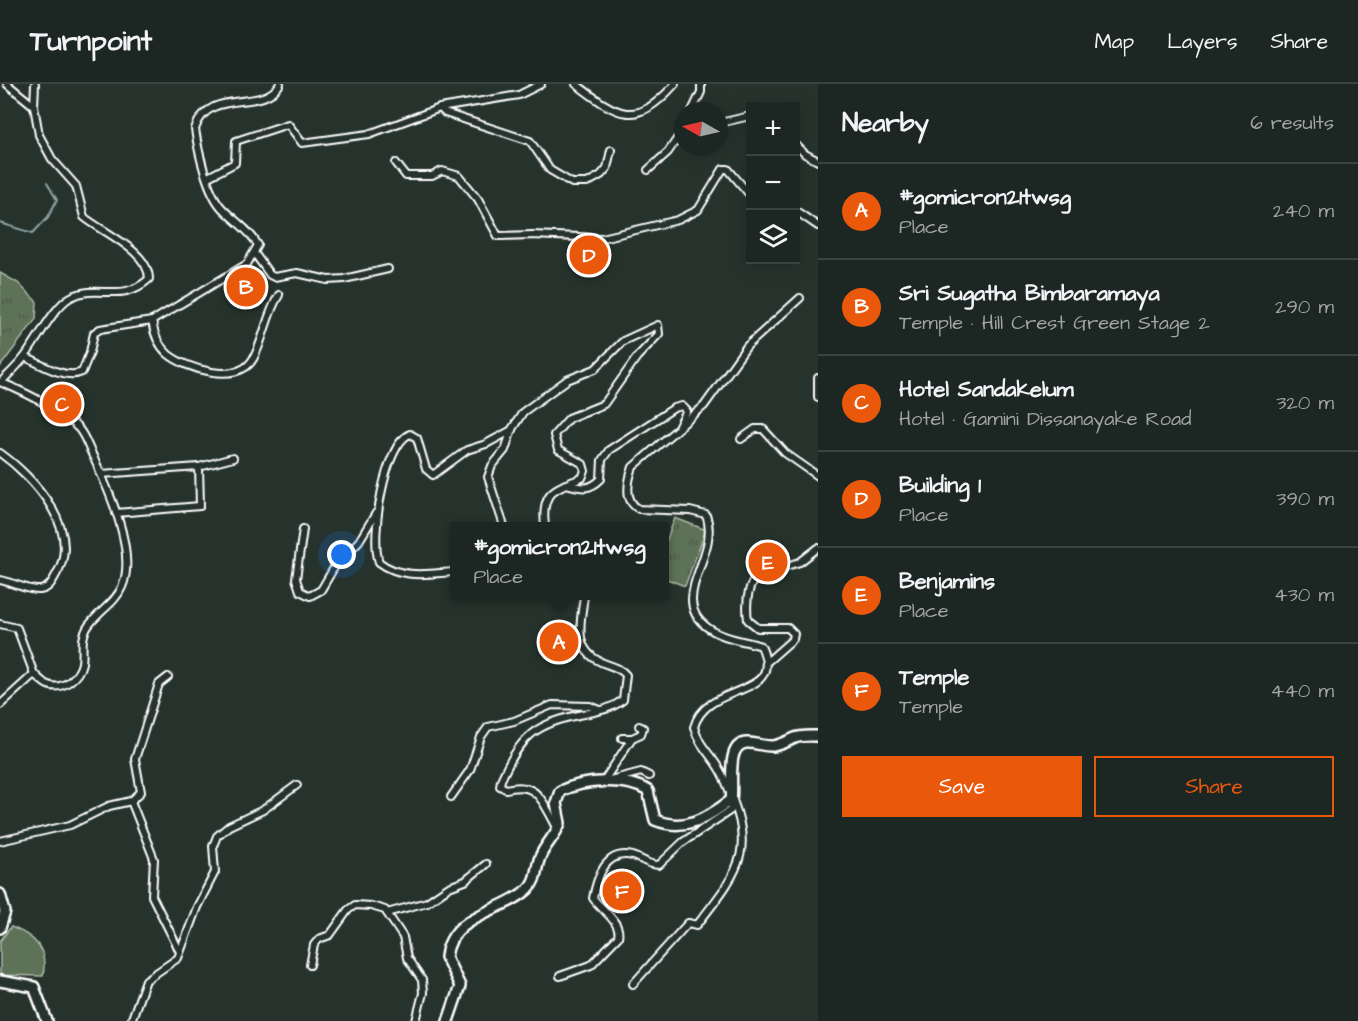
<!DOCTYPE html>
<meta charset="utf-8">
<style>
:root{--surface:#1c2622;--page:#29322f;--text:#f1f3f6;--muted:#a0a5a5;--line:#3a4340;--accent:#ea580c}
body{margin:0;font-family:"Architects Daughter",sans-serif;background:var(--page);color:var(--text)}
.controls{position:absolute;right:18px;top:18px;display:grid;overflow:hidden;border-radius:0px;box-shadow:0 3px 15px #0003}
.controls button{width:54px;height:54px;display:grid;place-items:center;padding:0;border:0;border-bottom:2px solid var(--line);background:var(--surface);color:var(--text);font:30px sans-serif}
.compass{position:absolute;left:674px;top:18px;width:54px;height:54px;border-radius:50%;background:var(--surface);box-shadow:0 3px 15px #0003;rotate:278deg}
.you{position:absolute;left:342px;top:471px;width:21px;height:21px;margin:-15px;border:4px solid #fff;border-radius:50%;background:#1a73e8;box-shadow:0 0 0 9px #1a73e833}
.badge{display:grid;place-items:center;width:39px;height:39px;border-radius:50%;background:var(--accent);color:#fff;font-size:20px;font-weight:700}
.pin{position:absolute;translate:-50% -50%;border:3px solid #fff;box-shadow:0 2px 6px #0006}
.popup{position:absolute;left:450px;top:438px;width:219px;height:78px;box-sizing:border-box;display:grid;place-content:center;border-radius:0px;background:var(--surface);filter:drop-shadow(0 2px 4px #0005);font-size:20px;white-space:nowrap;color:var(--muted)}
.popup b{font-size:22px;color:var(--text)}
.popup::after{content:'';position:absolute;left:50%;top:100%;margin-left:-12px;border:12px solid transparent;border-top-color:var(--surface)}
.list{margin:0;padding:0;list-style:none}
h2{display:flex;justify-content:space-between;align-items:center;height:78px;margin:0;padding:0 24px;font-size:26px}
h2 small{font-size:20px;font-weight:400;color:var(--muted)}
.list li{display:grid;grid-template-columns:39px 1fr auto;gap:18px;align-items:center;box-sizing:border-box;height:96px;padding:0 24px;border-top:2px solid var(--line)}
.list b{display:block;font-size:22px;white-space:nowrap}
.list p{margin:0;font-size:20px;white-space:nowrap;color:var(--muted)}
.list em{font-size:20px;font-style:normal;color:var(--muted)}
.actions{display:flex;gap:12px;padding:18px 24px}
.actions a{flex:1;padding:14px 0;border:2px solid var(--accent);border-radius:0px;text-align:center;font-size:21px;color:var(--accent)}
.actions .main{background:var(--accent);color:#fff}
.icon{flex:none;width:33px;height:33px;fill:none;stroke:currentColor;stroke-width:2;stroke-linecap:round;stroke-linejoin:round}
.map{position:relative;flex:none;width:818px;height:937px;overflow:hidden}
header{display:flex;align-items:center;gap:36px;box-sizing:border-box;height:84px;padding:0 30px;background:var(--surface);border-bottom:2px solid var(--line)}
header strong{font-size:28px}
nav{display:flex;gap:33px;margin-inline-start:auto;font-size:21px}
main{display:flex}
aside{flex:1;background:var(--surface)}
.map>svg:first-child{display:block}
</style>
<header>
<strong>Turnpoint</strong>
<nav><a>Map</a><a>Layers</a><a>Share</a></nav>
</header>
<main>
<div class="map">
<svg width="818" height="937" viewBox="0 0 818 937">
<defs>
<pattern id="park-tufts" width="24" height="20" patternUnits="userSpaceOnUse" patternTransform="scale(1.5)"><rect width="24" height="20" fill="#5d7256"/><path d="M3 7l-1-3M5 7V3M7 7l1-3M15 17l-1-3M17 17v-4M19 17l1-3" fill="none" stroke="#525950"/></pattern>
</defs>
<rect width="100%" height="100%" fill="#26332d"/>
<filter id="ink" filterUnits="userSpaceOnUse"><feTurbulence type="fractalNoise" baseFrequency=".0167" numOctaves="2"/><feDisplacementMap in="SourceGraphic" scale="12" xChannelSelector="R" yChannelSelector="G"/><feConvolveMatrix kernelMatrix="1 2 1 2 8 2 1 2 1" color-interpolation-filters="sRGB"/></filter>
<g filter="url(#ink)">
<g fill="url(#park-tufts)" stroke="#aeb8aa" stroke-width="1.5">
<polygon points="0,189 18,199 37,218 36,235 0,283"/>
<polygon points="675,434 706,446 685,502 664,494 664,463"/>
</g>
<path fill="#5d7256" stroke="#aeb8aa" stroke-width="1.5" d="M11,843c24,9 37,22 32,49l-43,-1v-34z"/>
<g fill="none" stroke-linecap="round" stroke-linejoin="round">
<polyline stroke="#8fa5a6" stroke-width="2" points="0,139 33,149 48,133 57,116 47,99"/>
<g stroke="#fff" stroke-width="10">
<g id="street">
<polyline points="7,0 34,22"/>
<path d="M576,0c42,32 59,45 99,0"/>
<polyline points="440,24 445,29 530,57 550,86 572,99 587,99 601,91 607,84 611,66"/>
<polyline points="692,27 701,8 701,0"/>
<polyline points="724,38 750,32"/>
<polyline points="796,61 805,70 818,77"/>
<polyline points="396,79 406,92 432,92 442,87 459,92 478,115 498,152 532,151 602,154 678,136 698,126 723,85 728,85 750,111"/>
<polyline points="648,86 668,68 683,46"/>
<polyline points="208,93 235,79 236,57 288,40 302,59 369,50 440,24 519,11 541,0"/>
<polyline points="796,127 818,142"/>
<polyline points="255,170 270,191 274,193 297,189 328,196 344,195 388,185"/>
<path d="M152,237c2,14 6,24 16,33 18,15 70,31 85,5 11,-19 13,-44 26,-64"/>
<path d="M25,273c15,7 41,23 57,15l8,-20 4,-19 6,-4 52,-8 95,-57 11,-19c-9,-16 -24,-24 -36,-37 -15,-16 -24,-57 -27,-79 14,-43 67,-15 85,-45"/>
<polyline points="818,294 818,313"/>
<path d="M0,298c27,11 57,25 78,46 6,6 9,16 13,24 15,32 47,99 31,135 -7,17 -25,25 -35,41 -7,12 -3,22 -5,35 -3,14 -19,28 -34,22 -5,-2 -10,-8 -14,-11l-34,31"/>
<path d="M1,298c9,-9 18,-17 25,-27 12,-16 29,-50 45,-58 28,-14 50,7 78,-18 0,-28 -47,-47 -65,-62l-8,-31 -24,-27 -13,-24 -5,-29 1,-22"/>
<polyline points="741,355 755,345 763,345 785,369 818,392"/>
<path d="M0,369c34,24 83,78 56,122 -4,7 -7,14 -16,15 -11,1 -28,-8 -40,-10"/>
<polyline points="101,390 199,383 233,374"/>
<path d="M566,400c15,4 23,7 35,-5l1,-19 7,-10 65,-42 8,-2 5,5 -8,15"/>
<polyline points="116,429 200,422 199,383"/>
<path d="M504,442l-16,-49 4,-11 13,-16 7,-21 11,-17 44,-32 28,-11 28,-28 35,-16 1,9 -22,23 -33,47 -35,14 -15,17 4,15 25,14 2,7 -3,7c-30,11 -41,14 -37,48"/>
<polyline points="303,445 296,495 300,507 310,512 321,506 335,482 359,457 376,429"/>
<path d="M454,488c-26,2 -53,7 -75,-10 -9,-24 5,-118 31,-128l7,4 9,31 7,6 34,-25 19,-6 26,-14"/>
<polyline points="0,540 17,544 34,590"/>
<path d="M768,577l25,-22 1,-5 -6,-6h-30l-10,-8c-2,-15 -1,-33 9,-45l43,-13 18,-14"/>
<polyline points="632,654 641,650 643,644 639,642"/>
<polyline points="610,696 641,688 649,692"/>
<polyline points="603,698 632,654 622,654"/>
<polyline points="451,713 470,686 481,653 488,643 514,637 552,621 590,622 600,626"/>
<polyline points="131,717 154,775 152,812 180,868"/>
<path d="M558,745c-15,-25 -19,-49 -52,-40l-6,-3 1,-6c20,-44 34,-57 83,-66 15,-3 27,-5 39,-14l3,-25c-6,-8 -17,-9 -25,-13 -29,-13 -20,-41 -17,-66"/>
<polyline points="0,757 70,741 109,722 131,717 141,708 135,675 159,600 168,593"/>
<polyline points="387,829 427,818 449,803 465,797 486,780"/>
<polyline points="310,881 314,861 319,855 330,851 348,826 355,821 371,822 385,826 403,853 407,874 422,896 423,909 416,937"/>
<path d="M560,892l31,-11 27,-28c4,-15 -17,-27 -25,-39 4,-20 12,-49 40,-42 10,3 14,9 26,9l24,-23 48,-32v-9"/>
<path d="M633,900l55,-61 9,2c47,-60 60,-76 25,-151 -8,-17 -23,-27 -28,-47 13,-47 92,-26 67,-81 -15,-5 -35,-7 -48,-15 -51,-29 9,-75 -7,-116l-16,-4 -51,-2c-16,-8 -11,-28 -6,-42l71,-61 43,-60 53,-48"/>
<polyline points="131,937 146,896 178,874 197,823 215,788 213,762 217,752 229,742 263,726 297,701"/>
</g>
</g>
<g stroke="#fff" stroke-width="14">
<g id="secondary">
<polyline points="0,810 5,828 0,844"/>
<polyline points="0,897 34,903 47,937"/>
<path d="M448,937l12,-35 -14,-29c5,-44 56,-44 82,-68 10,-10 7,-22 13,-34 5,-11 15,-20 19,-32l-4,-20 4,-12c24,-11 66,-14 88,0l7,29c30,12 52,-2 76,-20 3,-15 -6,-55 15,-57 9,-1 18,4 27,3 8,-1 15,-5 22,-8 6,-3 16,-2 23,-2"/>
</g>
</g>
<use href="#street" stroke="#26332d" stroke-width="6"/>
<use href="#secondary" stroke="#26332d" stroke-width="9"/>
</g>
</g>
</svg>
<div class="controls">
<button>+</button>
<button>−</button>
<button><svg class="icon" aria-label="layers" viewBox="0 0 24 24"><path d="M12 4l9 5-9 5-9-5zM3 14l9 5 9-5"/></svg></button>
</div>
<svg class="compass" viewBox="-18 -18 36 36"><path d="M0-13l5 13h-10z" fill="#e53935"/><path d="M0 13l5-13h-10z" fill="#a0a5a5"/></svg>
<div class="you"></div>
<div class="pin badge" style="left:559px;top:558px">A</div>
<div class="popup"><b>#gomicron21twsg</b>Place</div>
<div class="pin badge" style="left:246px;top:203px">B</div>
<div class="pin badge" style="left:62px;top:320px">C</div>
<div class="pin badge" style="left:589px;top:171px">D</div>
<div class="pin badge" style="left:768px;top:478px">E</div>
<div class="pin badge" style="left:622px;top:807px">F</div>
</div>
<aside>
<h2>Nearby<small>6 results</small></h2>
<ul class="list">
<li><span class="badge">A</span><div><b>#gomicron21twsg</b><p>Place</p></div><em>240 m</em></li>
<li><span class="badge">B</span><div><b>Sri Sugatha Bimbaramaya</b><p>Temple · Hill Crest Green Stage 2</p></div><em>290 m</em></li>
<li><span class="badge">C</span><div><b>Hotel Sandakelum</b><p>Hotel · Gamini Dissanayake Road</p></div><em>320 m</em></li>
<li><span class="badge">D</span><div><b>Building 1</b><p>Place</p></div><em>390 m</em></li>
<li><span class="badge">E</span><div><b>Benjamins</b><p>Place</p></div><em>430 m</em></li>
<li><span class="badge">F</span><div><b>Temple</b><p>Temple</p></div><em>440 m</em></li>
</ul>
<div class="actions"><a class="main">Save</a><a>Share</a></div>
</aside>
</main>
